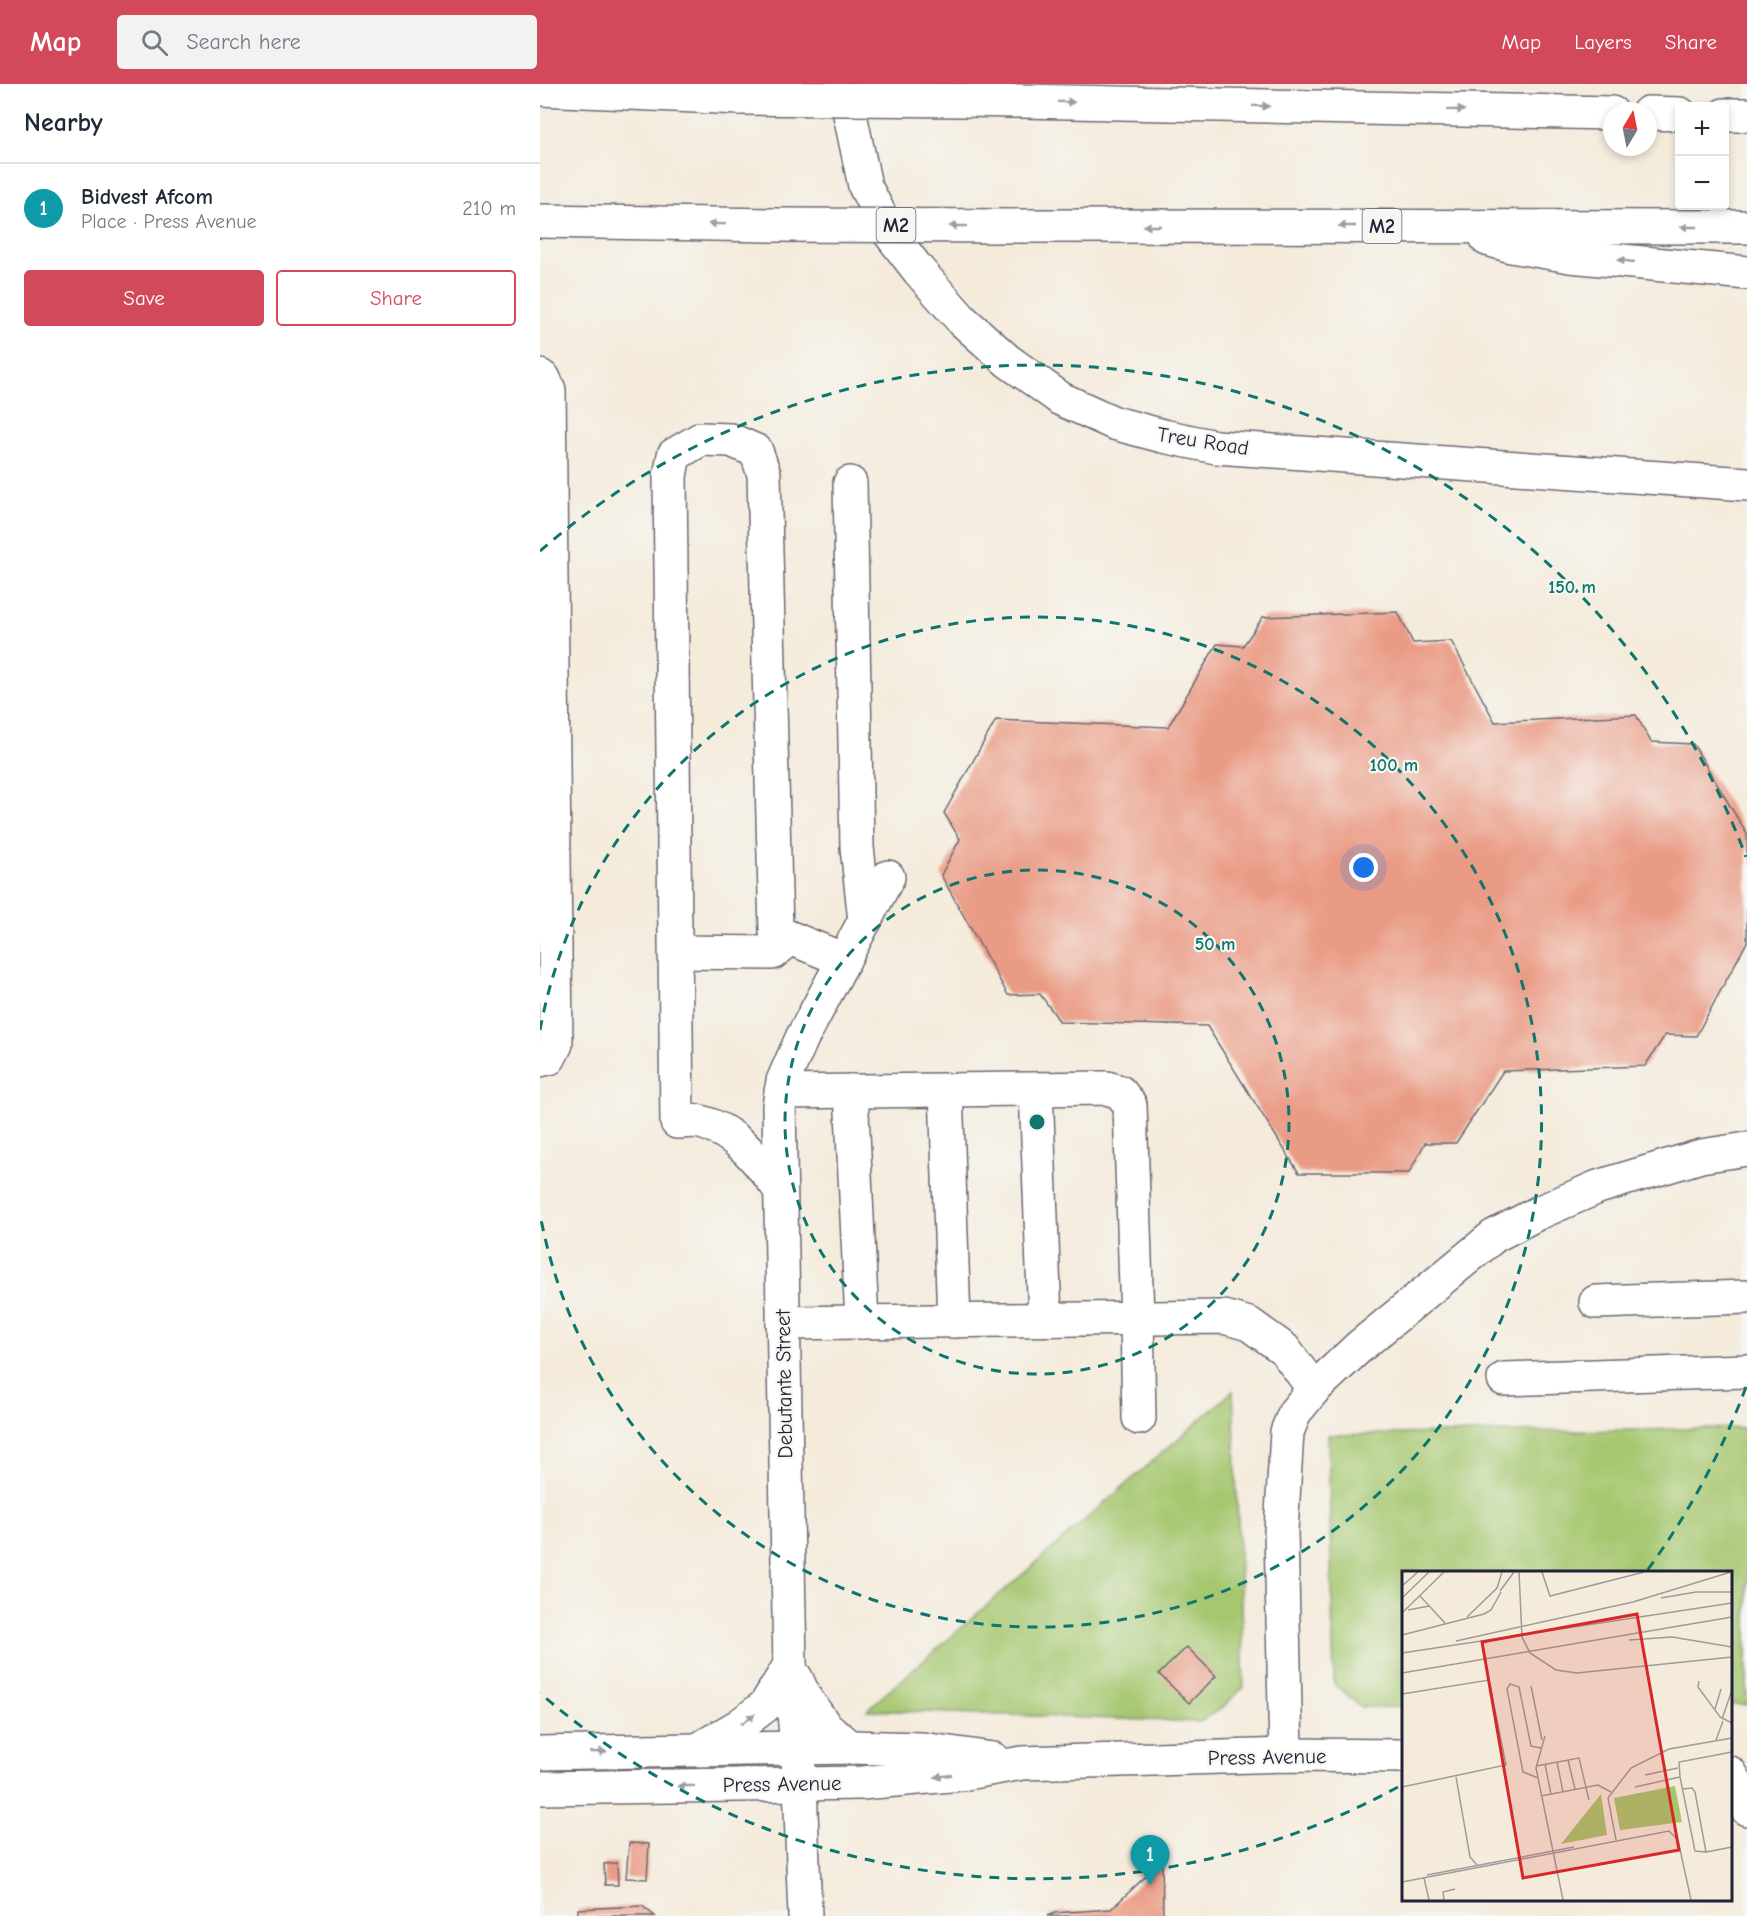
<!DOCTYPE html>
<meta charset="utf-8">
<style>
:root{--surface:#fff;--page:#f2f2f3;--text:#1f2937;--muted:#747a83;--line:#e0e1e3;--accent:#d1495b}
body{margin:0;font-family:"Comic Neue",sans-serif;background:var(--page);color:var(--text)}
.controls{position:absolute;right:18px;top:18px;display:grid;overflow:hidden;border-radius:6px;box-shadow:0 3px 9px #0003}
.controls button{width:54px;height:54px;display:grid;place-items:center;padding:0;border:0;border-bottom:2px solid var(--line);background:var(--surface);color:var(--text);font:30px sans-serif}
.compass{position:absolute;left:1063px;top:18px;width:54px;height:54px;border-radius:50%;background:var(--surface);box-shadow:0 3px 9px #0003;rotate:10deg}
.you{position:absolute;left:824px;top:784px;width:21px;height:21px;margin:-15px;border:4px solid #fff;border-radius:50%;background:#1a73e8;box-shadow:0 0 0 9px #1a73e833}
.badge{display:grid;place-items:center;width:39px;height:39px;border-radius:50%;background:var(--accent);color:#fff;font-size:20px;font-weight:700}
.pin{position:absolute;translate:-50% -50px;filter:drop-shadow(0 2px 3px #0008)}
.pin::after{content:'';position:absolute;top:32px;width:21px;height:18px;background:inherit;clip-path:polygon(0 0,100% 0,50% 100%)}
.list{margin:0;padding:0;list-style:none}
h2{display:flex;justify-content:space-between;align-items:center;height:78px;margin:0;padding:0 24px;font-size:26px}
h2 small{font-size:20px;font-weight:400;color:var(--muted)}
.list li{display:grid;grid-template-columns:39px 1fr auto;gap:18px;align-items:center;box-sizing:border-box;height:90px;padding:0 24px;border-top:2px solid var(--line)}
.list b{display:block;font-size:22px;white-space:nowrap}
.list p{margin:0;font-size:20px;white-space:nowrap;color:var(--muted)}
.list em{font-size:20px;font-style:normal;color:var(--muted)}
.actions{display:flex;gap:12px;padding:18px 24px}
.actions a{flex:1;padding:14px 0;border:2px solid var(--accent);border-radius:6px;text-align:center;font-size:21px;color:var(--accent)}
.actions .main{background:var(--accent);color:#fff}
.icon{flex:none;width:33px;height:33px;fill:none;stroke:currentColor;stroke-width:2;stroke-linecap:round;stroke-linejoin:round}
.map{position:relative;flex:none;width:1207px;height:1832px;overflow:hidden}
header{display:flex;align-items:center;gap:36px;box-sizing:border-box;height:84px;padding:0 30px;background:var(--accent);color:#fff}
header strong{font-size:28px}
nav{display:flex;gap:33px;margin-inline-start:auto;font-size:21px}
.search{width:420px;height:54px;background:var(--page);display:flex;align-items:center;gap:15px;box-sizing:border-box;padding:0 21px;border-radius:6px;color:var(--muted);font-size:22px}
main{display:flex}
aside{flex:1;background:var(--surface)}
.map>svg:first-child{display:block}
</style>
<header>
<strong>Map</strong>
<div class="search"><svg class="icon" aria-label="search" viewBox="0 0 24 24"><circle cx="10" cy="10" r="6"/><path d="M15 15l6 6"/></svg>Search here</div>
<nav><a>Map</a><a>Layers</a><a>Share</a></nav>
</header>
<main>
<aside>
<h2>Nearby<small></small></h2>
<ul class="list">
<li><span class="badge" style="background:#0f9aa8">1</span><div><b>Bidvest Afcom</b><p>Place · Press Avenue</p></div><em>210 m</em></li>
</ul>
<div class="actions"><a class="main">Save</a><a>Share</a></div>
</aside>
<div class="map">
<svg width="1207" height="1832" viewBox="0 0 1207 1832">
<rect width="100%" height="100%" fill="#f6f6f2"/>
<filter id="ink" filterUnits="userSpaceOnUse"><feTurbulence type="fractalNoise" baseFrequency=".0167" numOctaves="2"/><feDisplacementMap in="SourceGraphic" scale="12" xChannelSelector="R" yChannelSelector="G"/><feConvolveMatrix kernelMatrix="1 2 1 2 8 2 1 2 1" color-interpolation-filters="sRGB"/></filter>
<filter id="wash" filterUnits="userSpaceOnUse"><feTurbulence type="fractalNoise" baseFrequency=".008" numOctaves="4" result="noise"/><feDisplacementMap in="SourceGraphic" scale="24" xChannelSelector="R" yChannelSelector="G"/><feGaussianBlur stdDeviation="1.35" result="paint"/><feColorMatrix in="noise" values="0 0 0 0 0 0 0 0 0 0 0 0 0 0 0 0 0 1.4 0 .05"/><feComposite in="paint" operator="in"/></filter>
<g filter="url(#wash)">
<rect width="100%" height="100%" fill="#f4ebdb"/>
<g fill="#a6c76f" stroke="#647455" stroke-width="1.5">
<polygon points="693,1307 704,1603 683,1623 660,1638 327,1626"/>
<polygon points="1207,1344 1207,1621 1191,1621 1190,1488 864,1488 863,1623 821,1623 794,1600 788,1351"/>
</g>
<g id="blocks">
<g fill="#ea9b85">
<polygon points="858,528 873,559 911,557 955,638 1096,631 1111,658 1153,660 1207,750 1207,858 1156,952 1125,951 1105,982 963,987 916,1059 885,1059 869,1089 759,1089 667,942 520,938 500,910 468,911 401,791 420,755 404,729 456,636 628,643 677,560 703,562 723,533"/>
<polygon points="647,1563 676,1592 649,1619 619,1590"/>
<polygon points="89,1759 109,1760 107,1795 86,1794"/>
<polygon points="622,1777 623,1832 507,1832 515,1829 571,1825"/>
<polygon points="77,1779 78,1801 65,1801 64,1780"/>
<polygon points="102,1822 115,1832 38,1832 38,1825"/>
</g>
</g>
</g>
<g filter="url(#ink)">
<use href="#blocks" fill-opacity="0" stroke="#6c6873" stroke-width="1.5"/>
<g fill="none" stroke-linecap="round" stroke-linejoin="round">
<g stroke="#6c6873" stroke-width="36">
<g id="minor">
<polyline points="307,0 308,21 325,102 348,147 379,187 422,236 468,277 521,315 574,339 623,352 676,363 1207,400"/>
<polyline points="0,292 4,295 9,306 16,960 9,974 0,976"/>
<polyline points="310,399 317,763 325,837"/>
<polyline points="136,868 232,869 241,862 244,853"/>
<polyline points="496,1005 505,1235"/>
<polyline points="406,1006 414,1237"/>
<polyline points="311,1007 322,1238"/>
<polyline points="241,1008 567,1004 580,1008 590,1021 597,1234 599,1334"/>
<path d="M240,1105c-22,-28 -43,-57 -79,-67 -7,-2 -16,0 -24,0l-7,-646 4,-21 27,-16 30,1 25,11 8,23 12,458 68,28"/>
<polyline points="1056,1218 1207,1213"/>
<polyline points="243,1239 684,1233 709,1240 744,1265 774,1305"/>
<polyline points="964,1295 1207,1287"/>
<polyline points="256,1594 264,1612 285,1642 310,1663"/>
<polyline points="161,1664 200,1641 225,1622 250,1581"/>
<polyline points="0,1669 310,1663 382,1665 453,1675"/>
<polyline points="746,1671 741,1447 747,1348 755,1328 774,1305 819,1263 954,1152 998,1129 1058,1103 1161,1072 1207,1065"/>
<polyline points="1190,1689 1199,1703 1207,1725"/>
<polyline points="0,1704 322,1699 421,1690 482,1679 746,1671 864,1672"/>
<polyline points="265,1832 260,1700 250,1581 239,1022 243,997 262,954 348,793"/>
</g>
</g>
<g stroke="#6c6873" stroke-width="36">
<g id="highway">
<polyline points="0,5 201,14"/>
<polyline points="426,16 1072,29"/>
<polyline points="1108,29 1140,30"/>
<polyline points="1184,31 1207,31"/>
<polyline points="0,137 235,141"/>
<polyline points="476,142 1207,143"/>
<polyline points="947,155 971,162 1030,172 1207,189"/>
</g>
</g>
<use href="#minor" stroke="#fff" stroke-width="33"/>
<use href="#highway" stroke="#fff" stroke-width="33"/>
<g stroke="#6c6873" stroke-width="36" stroke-linecap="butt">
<g id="highway-bridge">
<polyline points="201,14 426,16"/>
<polyline points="235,141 476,142"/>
</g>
</g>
<use href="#highway-bridge" stroke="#fff" stroke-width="33"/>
</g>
<defs><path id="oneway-solid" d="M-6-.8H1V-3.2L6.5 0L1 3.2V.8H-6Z" transform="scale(1.5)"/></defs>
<g fill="#9c9ca7">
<use href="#oneway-solid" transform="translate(526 18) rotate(1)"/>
<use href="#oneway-solid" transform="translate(721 22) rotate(1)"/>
<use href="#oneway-solid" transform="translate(916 26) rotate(1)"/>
<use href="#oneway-solid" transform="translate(177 140) rotate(-179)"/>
<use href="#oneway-solid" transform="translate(418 142) rotate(-180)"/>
<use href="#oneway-solid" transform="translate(612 142) rotate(-180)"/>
<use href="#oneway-solid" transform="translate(807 142) rotate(-180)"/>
<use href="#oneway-solid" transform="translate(1149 143) rotate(-180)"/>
<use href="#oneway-solid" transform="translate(1086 177) rotate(-174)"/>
<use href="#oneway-solid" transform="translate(208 1635) rotate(-37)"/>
<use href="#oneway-solid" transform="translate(58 1668) rotate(-1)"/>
<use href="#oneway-solid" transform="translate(403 1692) rotate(173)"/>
<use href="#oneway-solid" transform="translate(146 1702) rotate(179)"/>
</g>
</g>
<g fill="none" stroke="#0f766e" stroke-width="3" stroke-dasharray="10 8">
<circle cx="497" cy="1038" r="252"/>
<path d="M0 946A505 505 0 1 1 0 1130"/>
<path d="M1206 1303A757 757 0 0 1 1106 1488M858 1703A757 757 0 0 1 0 1609M0 467A757 757 0 0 1 1206 773"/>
</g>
<g text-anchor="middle" stroke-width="4.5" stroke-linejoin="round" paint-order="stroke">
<g fill="#f6f6f2" stroke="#626272" stroke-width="1.5">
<rect x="336.5" y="124" width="39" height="34" rx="4.5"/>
<rect x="822.5" y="125" width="39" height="34" rx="4.5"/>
</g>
<g font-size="20" font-weight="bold" fill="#22223b">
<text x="356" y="148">M2</text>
<text x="842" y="149">M2</text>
</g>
<g font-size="21" fill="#22223b" stroke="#f6f6f2">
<text transform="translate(663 357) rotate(9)" y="7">Treu Road</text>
<text transform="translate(244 1300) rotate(-91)" y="7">Debutante Street</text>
<text transform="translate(727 1673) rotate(-1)" y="7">Press Avenue</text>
<text transform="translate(242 1700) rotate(-1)" y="7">Press Avenue</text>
</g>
</g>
<g transform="translate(862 1487)">
<rect width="330" height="330" fill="#f4ebdb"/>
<path d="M273,215l7,36 -62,8 -6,-32zM199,223l6,41 -46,9z" fill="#a6c76f"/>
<path fill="none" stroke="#a09b9b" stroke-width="1.5" d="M117,1l3,65 8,16 26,17 21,3 155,-16M140,1l8,24 94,-24M0,15l16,-14M98,20l14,-19M18,25l25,27M0,27l27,-26M259,27l35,-6h36M6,39l21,-4M0,42l42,-41M65,46l30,-29 5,-16M0,64l82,-21 7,-4 10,-18M227,69l43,-3 60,10M54,70l177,-39 98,-30M0,82l330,-50M0,102l330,-56M297,110l-1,6 22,30 12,6M129,115l11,54M0,123l87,-14 17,85 -104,22M313,138l6,-20M320,148l10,-29M143,165l-9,32 27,132M314,169l7,-19M166,189l7,29M155,191l6,30M143,193l6,30M134,195l43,-8 10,42M243,204l33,-7M54,206l14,80 7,8M278,206l-1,-15 53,-10M136,207l-15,-6 -16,-83 3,-5 9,3 12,59 10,2M233,216l45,-10 15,74 11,1M280,218l10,-1 3,4 11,60 26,-5M139,225l57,-11 13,7M214,269l-8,-42 23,-30 38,-19 63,-11M25,304l147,-28M22,307l5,22M0,311l267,-51 9,9 13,60M42,329l-1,-8 12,-3"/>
<path fill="#d62828" fill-opacity="0.15" stroke="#d62828" stroke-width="3" d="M235,43l42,236 -156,28 -41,-236z"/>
<rect width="330" height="330" fill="none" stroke="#22223b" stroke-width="3"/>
</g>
<circle cx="497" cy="1038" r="9" fill="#0f766e" stroke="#f6f6f2" stroke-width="3"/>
<g font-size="18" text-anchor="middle" font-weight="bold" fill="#0f766e" stroke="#f6f6f2" stroke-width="4.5" stroke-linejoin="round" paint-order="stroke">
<text x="1032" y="509">150 m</text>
<text x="854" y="687">100 m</text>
<text x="675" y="866">50 m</text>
</g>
</svg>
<div class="controls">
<button>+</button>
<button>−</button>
</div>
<svg class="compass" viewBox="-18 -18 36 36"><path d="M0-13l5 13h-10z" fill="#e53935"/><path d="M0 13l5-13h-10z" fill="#747a83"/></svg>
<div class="you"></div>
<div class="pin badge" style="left:610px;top:1801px;background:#0f9aa8">1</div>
</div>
</main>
